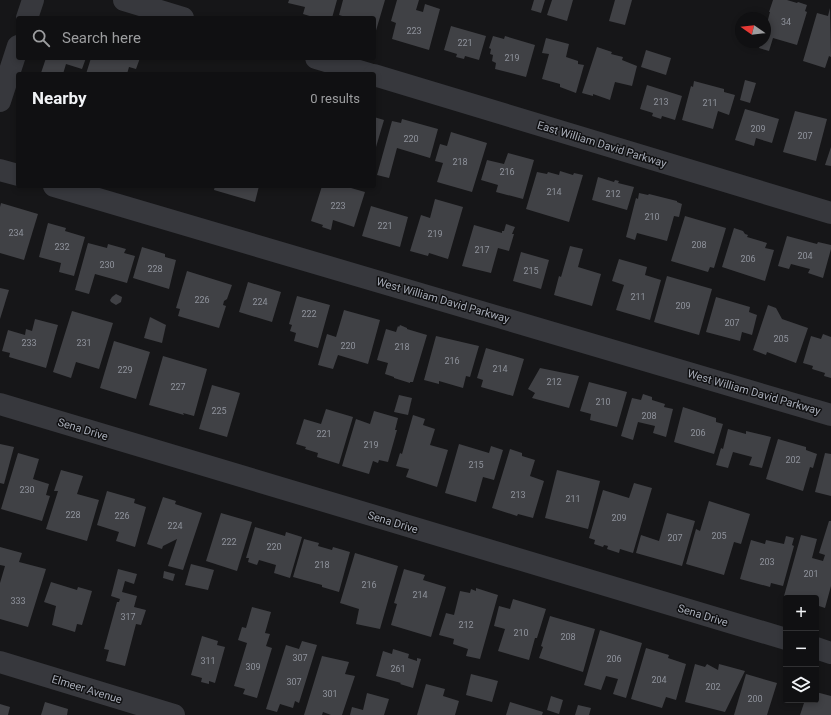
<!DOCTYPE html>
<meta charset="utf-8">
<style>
:root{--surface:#101012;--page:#1e1e20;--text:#f1f3f6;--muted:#9c9d9f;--line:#303032}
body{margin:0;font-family:Roboto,sans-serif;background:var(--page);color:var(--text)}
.controls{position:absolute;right:12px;bottom:12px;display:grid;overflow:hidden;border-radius:4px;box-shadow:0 2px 6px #0003}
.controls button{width:36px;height:36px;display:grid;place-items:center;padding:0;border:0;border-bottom:1px solid var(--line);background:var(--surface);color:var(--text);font:20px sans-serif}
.compass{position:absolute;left:735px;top:12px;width:36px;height:36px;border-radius:50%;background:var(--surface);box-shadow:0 2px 6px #0003;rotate:284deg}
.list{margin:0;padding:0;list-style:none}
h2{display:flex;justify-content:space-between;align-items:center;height:52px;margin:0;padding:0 16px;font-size:17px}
h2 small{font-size:13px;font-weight:400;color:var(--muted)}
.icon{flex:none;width:22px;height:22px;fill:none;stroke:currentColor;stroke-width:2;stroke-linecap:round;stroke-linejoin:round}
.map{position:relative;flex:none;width:831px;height:715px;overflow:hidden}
.search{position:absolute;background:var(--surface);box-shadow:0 2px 6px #0003;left:16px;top:16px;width:360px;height:44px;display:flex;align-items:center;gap:10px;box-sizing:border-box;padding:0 14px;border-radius:4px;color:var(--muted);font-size:15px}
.panel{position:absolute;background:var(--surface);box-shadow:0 2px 6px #0003;left:16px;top:72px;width:360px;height:116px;border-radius:4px}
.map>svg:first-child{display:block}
</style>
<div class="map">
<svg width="831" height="715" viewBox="0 0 831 715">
<rect width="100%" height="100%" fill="#161618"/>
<g fill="#404145">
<polygon points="289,0 337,0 332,18 316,18 303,14 305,7 288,3"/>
<polygon points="343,0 385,0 375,34 374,34 374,18 349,18 339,15"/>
<polygon points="397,0 419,0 416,10 423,12 425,4 440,9 429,50 392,39 396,23 391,21"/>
<polygon points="534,0 545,0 541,13 531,10"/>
<polygon points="552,0 573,0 567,21 547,15"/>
<polygon points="615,0 632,0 625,25 609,21"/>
<polygon points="773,0 787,0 797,3 798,2 807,5 805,11 807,12 797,45 773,38 769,51 759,48 761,42 765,42 765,31 770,12 769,12"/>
<polygon points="830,8 831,57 829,56 825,68 803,61 817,13 828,16"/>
<polygon points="451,26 486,36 479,60 465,56 464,59 456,57 457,54 444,50"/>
<polygon points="493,36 504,39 505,36 535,45 526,77 495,69 496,63 492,61 493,55 490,54 491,49 489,48"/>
<polygon points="546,38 569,44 566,57 578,61 578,64 584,65 576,93 560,87 560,84 542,79 549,54 542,53"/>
<polygon points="597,47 612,52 611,54 623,57 622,60 637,66 632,86 615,82 610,100 593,94 593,96 582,93"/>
<polygon points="646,50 671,58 666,75 641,67"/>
<polygon points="46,58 86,58 82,69 66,64 63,74 44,74 41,73"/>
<polygon points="91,58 140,58 136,69 129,67 127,74 86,74"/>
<polygon points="745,80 756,83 750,103 740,100"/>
<polygon points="694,81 724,89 724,92 735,95 729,115 718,111 713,129 682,120 691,86 693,87"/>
<polygon points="647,85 682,96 675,120 662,116 661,119 652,116 653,113 640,109"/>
<polygon points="745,109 779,119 772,143 756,138 754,146 735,140"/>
<polygon points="795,111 827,119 816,161 783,152"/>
<polygon points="374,117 384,120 376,147 374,146"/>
<polygon points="402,119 438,129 430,158 397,148 389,178 377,175 392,121 401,123"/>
<polygon points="451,132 487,143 472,192 437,182 443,163 435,161 440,144 447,146"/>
<polygon points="831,147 831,166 825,165"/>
<polygon points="508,153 534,160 523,199 496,192 498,185 481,180 487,160 504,164"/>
<polygon points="560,171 573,175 574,173 583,175 569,222 526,209 537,172 547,174 548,172 559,175"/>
<polygon points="598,177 614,182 615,180 619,181 618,183 634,187 627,210 592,200"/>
<polygon points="215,186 259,186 255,202 214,190"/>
<polygon points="322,186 344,186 365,192 354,227 333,220 331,230 322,227 323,225 311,221"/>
<polygon points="639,193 648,195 649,194 677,201 677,202 682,204 679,217 674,216 667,241 637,233 635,240 626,237 636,198 638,199"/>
<polygon points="435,199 463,207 448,259 429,253 428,256 410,251 421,215 430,218"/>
<polygon points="1,203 38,214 24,260 0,253 0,207"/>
<polygon points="371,206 408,217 400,247 362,236"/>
<polygon points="685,216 726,228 714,268 710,267 708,272 671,261"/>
<polygon points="48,223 66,228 65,231 85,237 74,276 59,272 61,263 39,257"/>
<polygon points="506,224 515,227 512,234 514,234 509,251 498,248 491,273 462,266 474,225 502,233 502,231 504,231"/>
<polygon points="734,228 743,231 745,234 748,235 747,237 767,243 765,248 774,250 765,281 722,267"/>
<polygon points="787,236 817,244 818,242 831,245 831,249 823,278 808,273 810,269 791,264 789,269 778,266"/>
<polygon points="88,243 107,248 108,244 126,249 124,253 135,256 127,283 95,274 89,294 75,290"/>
<polygon points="570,246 583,249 578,267 601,274 592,306 554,295 559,276 561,277"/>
<polygon points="142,247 165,254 165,257 176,260 169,289 133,278"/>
<polygon points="521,252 549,260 541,289 513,281"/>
<polygon points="619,259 647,267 645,275 661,280 650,320 616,310 624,285 612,281"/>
<polygon points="187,271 232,285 227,299 224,301 223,305 226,306 219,328 178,316 180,309 176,308"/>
<polygon points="667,276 712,289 699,335 654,322"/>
<polygon points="248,282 281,292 272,322 239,312"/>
<polygon points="0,288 9,290 0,319"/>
<polygon points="116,294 122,297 121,302 116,305 111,302 110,300 112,297"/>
<polygon points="297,296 330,305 318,348 294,341 296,333 290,331 292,325 289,324"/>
<polygon points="716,297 750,307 749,312 757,315 752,335 742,332 740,341 706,332"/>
<polygon points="768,305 776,308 782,319 808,328 796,363 767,352 766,355 753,350"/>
<polygon points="344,310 380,320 368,364 338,355 333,369 318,365 327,334 336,337"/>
<polygon points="72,311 113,323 99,369 76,362 71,378 53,372"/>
<polygon points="150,317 166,325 162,343 144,338"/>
<polygon points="35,319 58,325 46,368 9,357 10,353 2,351 8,330 25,335 26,329 32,331"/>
<polygon points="400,325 407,328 407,329 427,335 413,382 410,382 410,383 394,378 394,377 385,374 388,363 377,360 386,329 396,332 398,326 399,327"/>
<polygon points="823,334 831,337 831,378 824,376 825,373 812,369 813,366 803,363 811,336 821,339"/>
<polygon points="436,336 479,346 470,377 466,376 463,388 439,381 439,384 424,380"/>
<polygon points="114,341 150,352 136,399 100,388"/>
<polygon points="486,348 524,359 513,396 481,387 483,380 477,378"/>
<polygon points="163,356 207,369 194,416 183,413 184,415 149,405"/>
<polygon points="540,368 579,376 569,408 532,398 535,393 528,389"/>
<polygon points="589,382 627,392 617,427 590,420 591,414 580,411"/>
<polygon points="212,385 240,393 227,437 199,429"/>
<polygon points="643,394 652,397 652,400 665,404 664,407 673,409 666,437 653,433 655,426 638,422 633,440 621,436 632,398 641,400"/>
<polygon points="399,395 412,398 408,415 394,412"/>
<polygon points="683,407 716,418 716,422 723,424 714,454 674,442"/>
<polygon points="326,409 353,417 339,464 317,457 318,453 305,449 306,447 296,444 304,419 321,424"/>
<polygon points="374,411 398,418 395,430 397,430 388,462 379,460 378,463 373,461 369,474 342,466 356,419 370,424"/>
<polygon points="413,415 425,419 423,425 435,429 430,445 448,450 437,487 406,477 409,469 396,466 400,453 402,454"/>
<polygon points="728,429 746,434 746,431 771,437 762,468 749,465 752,457 733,452 728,468 716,465 721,448 723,449"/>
<polygon points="778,439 806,447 806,450 817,454 813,468 810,467 803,491 766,479"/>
<polygon points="0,444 14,447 4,484 0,483"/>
<polygon points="459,444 489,453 491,446 503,450 494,480 483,477 476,502 445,493"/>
<polygon points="510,449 522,453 522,456 535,460 530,476 544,481 533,518 518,514 517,516 492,508"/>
<polygon points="18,453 39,459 33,479 49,484 46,495 50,496 42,521 1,509"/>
<polygon points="825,453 831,454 831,496 815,492"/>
<polygon points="61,470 83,476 77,494 99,500 87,541 46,529 58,491 54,491"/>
<polygon points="557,470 600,481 588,529 545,518"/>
<polygon points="634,483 652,488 633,553 620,549 619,553 607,549 608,546 604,545 603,547 594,544 595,540 589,538 603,490 629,498"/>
<polygon points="107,491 135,499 134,503 146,507 135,547 116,541 119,532 97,525"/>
<polygon points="163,497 176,501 175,504 202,513 183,570 168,566 177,539 163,546 162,549 147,544"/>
<polygon points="709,501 750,514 741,544 734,542 724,575 686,564 696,529 700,531"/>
<polygon points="221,513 252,522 237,571 206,561"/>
<polygon points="667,513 695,521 682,566 636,553 641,535 659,541"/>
<polygon points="829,521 831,521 831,586 825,608 816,605 816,598 790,598 784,596 801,535 817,539 812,558 823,561 825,555 819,553"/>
<polygon points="255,527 285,536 286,532 302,537 290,578 274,573 276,565 259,560 257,565 248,562 249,558 246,558"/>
<polygon points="786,536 794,538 792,545 794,546 783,586 771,583 770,587 740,579 751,540 765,544 766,540 784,544"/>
<polygon points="304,539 319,543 318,546 332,550 333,547 350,552 339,592 322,587 322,585 293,577"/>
<polygon points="0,547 22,553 19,562 46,569 28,627 0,619 0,583 5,566 0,565"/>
<polygon points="355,553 398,566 380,629 356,624 359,609 340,603"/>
<polygon points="191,564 214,570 208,590 185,585"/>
<polygon points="118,569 137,574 134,584 125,581 122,592 137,596 134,607 146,610 141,625 136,624 125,666 106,661 109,650 104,649 117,602 119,602 120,599 111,596"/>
<polygon points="404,569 425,575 423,580 446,587 431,637 391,625 397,604 394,603"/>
<polygon points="164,571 175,574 173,581 163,578"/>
<polygon points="51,582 77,590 78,587 92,591 82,625 77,624 75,632 52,625 56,606 44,602"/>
<polygon points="476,588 498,595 480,659 466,656 468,649 453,644 454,639 439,635 446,613 454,615 460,591 470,593 471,589 476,591"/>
<polygon points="513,599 546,609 537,638 535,638 529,660 498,651 505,629 494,626 499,606 510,609"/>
<polygon points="252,607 271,612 265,633 270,634 266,646 272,648 257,698 243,694 245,689 234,686 247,643 238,640 242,627 246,628"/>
<polygon points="550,616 595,629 583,672 539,658 543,647 541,646"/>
<polygon points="600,630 642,643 626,698 613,694 618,679 606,676 601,690 584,685"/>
<polygon points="202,636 218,641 217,645 225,647 215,683 209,681 209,684 201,682 202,678 191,675"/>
<polygon points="302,641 317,645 299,703 295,701 293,708 280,704 277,712 266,709 286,645 299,649"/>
<polygon points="646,648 669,655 668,658 686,664 676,700 666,697 662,708 631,699"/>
<polygon points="393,649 409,654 408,658 417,661 417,658 421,659 413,688 400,684 401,683 376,676 383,651 392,654"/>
<polygon points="322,656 349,662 345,674 355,676 342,715 331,715 323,712 322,715 304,715"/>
<polygon points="695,664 705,667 707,664 718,670 719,664 745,671 725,712 685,702"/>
<polygon points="471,674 498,681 492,702 466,695"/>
<polygon points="746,674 777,683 767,715 734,715"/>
<polygon points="426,684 445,689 443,696 459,701 455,715 417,715"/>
<polygon points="816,692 831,696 831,715 800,715 805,700 816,700"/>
<polygon points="367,693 389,699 384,715 350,715 352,707 363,710"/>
<polygon points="551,696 563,700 559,714 547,710"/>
<polygon points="45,702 68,709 67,715 41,715"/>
<polygon points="510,702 543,712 542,715 506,715"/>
<polygon points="0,704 10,707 8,715 0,715"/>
<polygon points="578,705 591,708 589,715 575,715"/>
</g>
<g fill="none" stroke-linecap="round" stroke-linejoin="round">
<g stroke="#37383d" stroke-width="22">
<polyline points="124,0 183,18"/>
<polyline points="27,18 33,0"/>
<polyline points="316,58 369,74"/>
<polyline points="374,75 831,213"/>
<polyline points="0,101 18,46"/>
<polyline points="0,170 18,175"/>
<polyline points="54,186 831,415"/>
<polyline points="0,404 786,639"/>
<polyline points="816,648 831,653"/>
<polyline points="0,662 174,715"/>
</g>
</g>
<g text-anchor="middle" stroke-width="3" stroke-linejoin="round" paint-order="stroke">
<g font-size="9" fill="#8e929b">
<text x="786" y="25">34</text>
<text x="414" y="34">223</text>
<text x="465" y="46">221</text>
<text x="512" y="61">219</text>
<text x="661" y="105">213</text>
<text x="710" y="106">211</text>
<text x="758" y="132">209</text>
<text x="805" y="139">207</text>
<text x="411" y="142">220</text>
<text x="460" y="165">218</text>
<text x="507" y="175">216</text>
<text x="554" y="195">214</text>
<text x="613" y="197">212</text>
<text x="338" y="209">223</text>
<text x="652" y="220">210</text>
<text x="385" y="229">221</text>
<text x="16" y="236">234</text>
<text x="435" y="237">219</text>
<text x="699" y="248">208</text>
<text x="62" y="250">232</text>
<text x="482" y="253">217</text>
<text x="805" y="259">204</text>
<text x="748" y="262">206</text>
<text x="107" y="268">230</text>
<text x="155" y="272">228</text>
<text x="531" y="274">215</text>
<text x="638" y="300">211</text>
<text x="202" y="303">226</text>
<text x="260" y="305">224</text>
<text x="683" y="309">209</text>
<text x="309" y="317">222</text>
<text x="732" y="326">207</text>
<text x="781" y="342">205</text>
<text x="29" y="346">233</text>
<text x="84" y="346">231</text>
<text x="348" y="349">220</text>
<text x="402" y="350">218</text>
<text x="452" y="364">216</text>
<text x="500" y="372">214</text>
<text x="125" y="373">229</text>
<text x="554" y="385">212</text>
<text x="178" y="390">227</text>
<text x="603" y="405">210</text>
<text x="219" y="414">225</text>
<text x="649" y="419">208</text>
<text x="698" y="436">206</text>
<text x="324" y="437">221</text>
<text x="371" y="448">219</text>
<text x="793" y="463">202</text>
<text x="476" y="468">215</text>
<text x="27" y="493">230</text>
<text x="518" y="498">213</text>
<text x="573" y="502">211</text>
<text x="73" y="518">228</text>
<text x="122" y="519">226</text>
<text x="619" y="521">209</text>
<text x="175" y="529">224</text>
<text x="719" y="539">205</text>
<text x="675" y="541">207</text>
<text x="229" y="545">222</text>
<text x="274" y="550">220</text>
<text x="767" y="565">203</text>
<text x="322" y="568">218</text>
<text x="811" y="577">201</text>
<text x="369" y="588">216</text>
<text x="420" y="598">214</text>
<text x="18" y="604">333</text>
<text x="128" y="620">317</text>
<text x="466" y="628">212</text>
<text x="521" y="636">210</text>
<text x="568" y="640">208</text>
<text x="300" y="661">307</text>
<text x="614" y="662">206</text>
<text x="208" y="664">311</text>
<text x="253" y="670">309</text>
<text x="398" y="672">261</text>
<text x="659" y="683">204</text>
<text x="294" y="685">307</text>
<text x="713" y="690">202</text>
<text x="330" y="697">301</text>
<text x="755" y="702">200</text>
</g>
<g font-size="11" fill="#a8adb8" stroke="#111113">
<text transform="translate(602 144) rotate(17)" y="4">East William David Parkway</text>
<text transform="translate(443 300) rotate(16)" y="4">West William David Parkway</text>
<text transform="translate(754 392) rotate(16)" y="4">West William David Parkway</text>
<text transform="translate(83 429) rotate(17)" y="4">Sena Drive</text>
<text transform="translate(393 522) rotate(17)" y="4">Sena Drive</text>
<text transform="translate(703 615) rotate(17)" y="4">Sena Drive</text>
<text transform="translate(87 689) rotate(17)" y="4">Elmeer Avenue</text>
</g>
</g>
</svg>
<div class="controls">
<button>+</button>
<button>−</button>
<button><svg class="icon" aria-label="layers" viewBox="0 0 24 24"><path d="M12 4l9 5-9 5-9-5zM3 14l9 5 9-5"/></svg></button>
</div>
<svg class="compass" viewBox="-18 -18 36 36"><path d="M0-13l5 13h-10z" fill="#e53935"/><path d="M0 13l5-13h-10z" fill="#9c9d9f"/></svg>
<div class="search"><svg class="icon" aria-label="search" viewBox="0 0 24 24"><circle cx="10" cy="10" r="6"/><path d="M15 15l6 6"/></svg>Search here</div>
<section class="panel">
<h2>Nearby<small>0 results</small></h2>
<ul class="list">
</ul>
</section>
</div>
